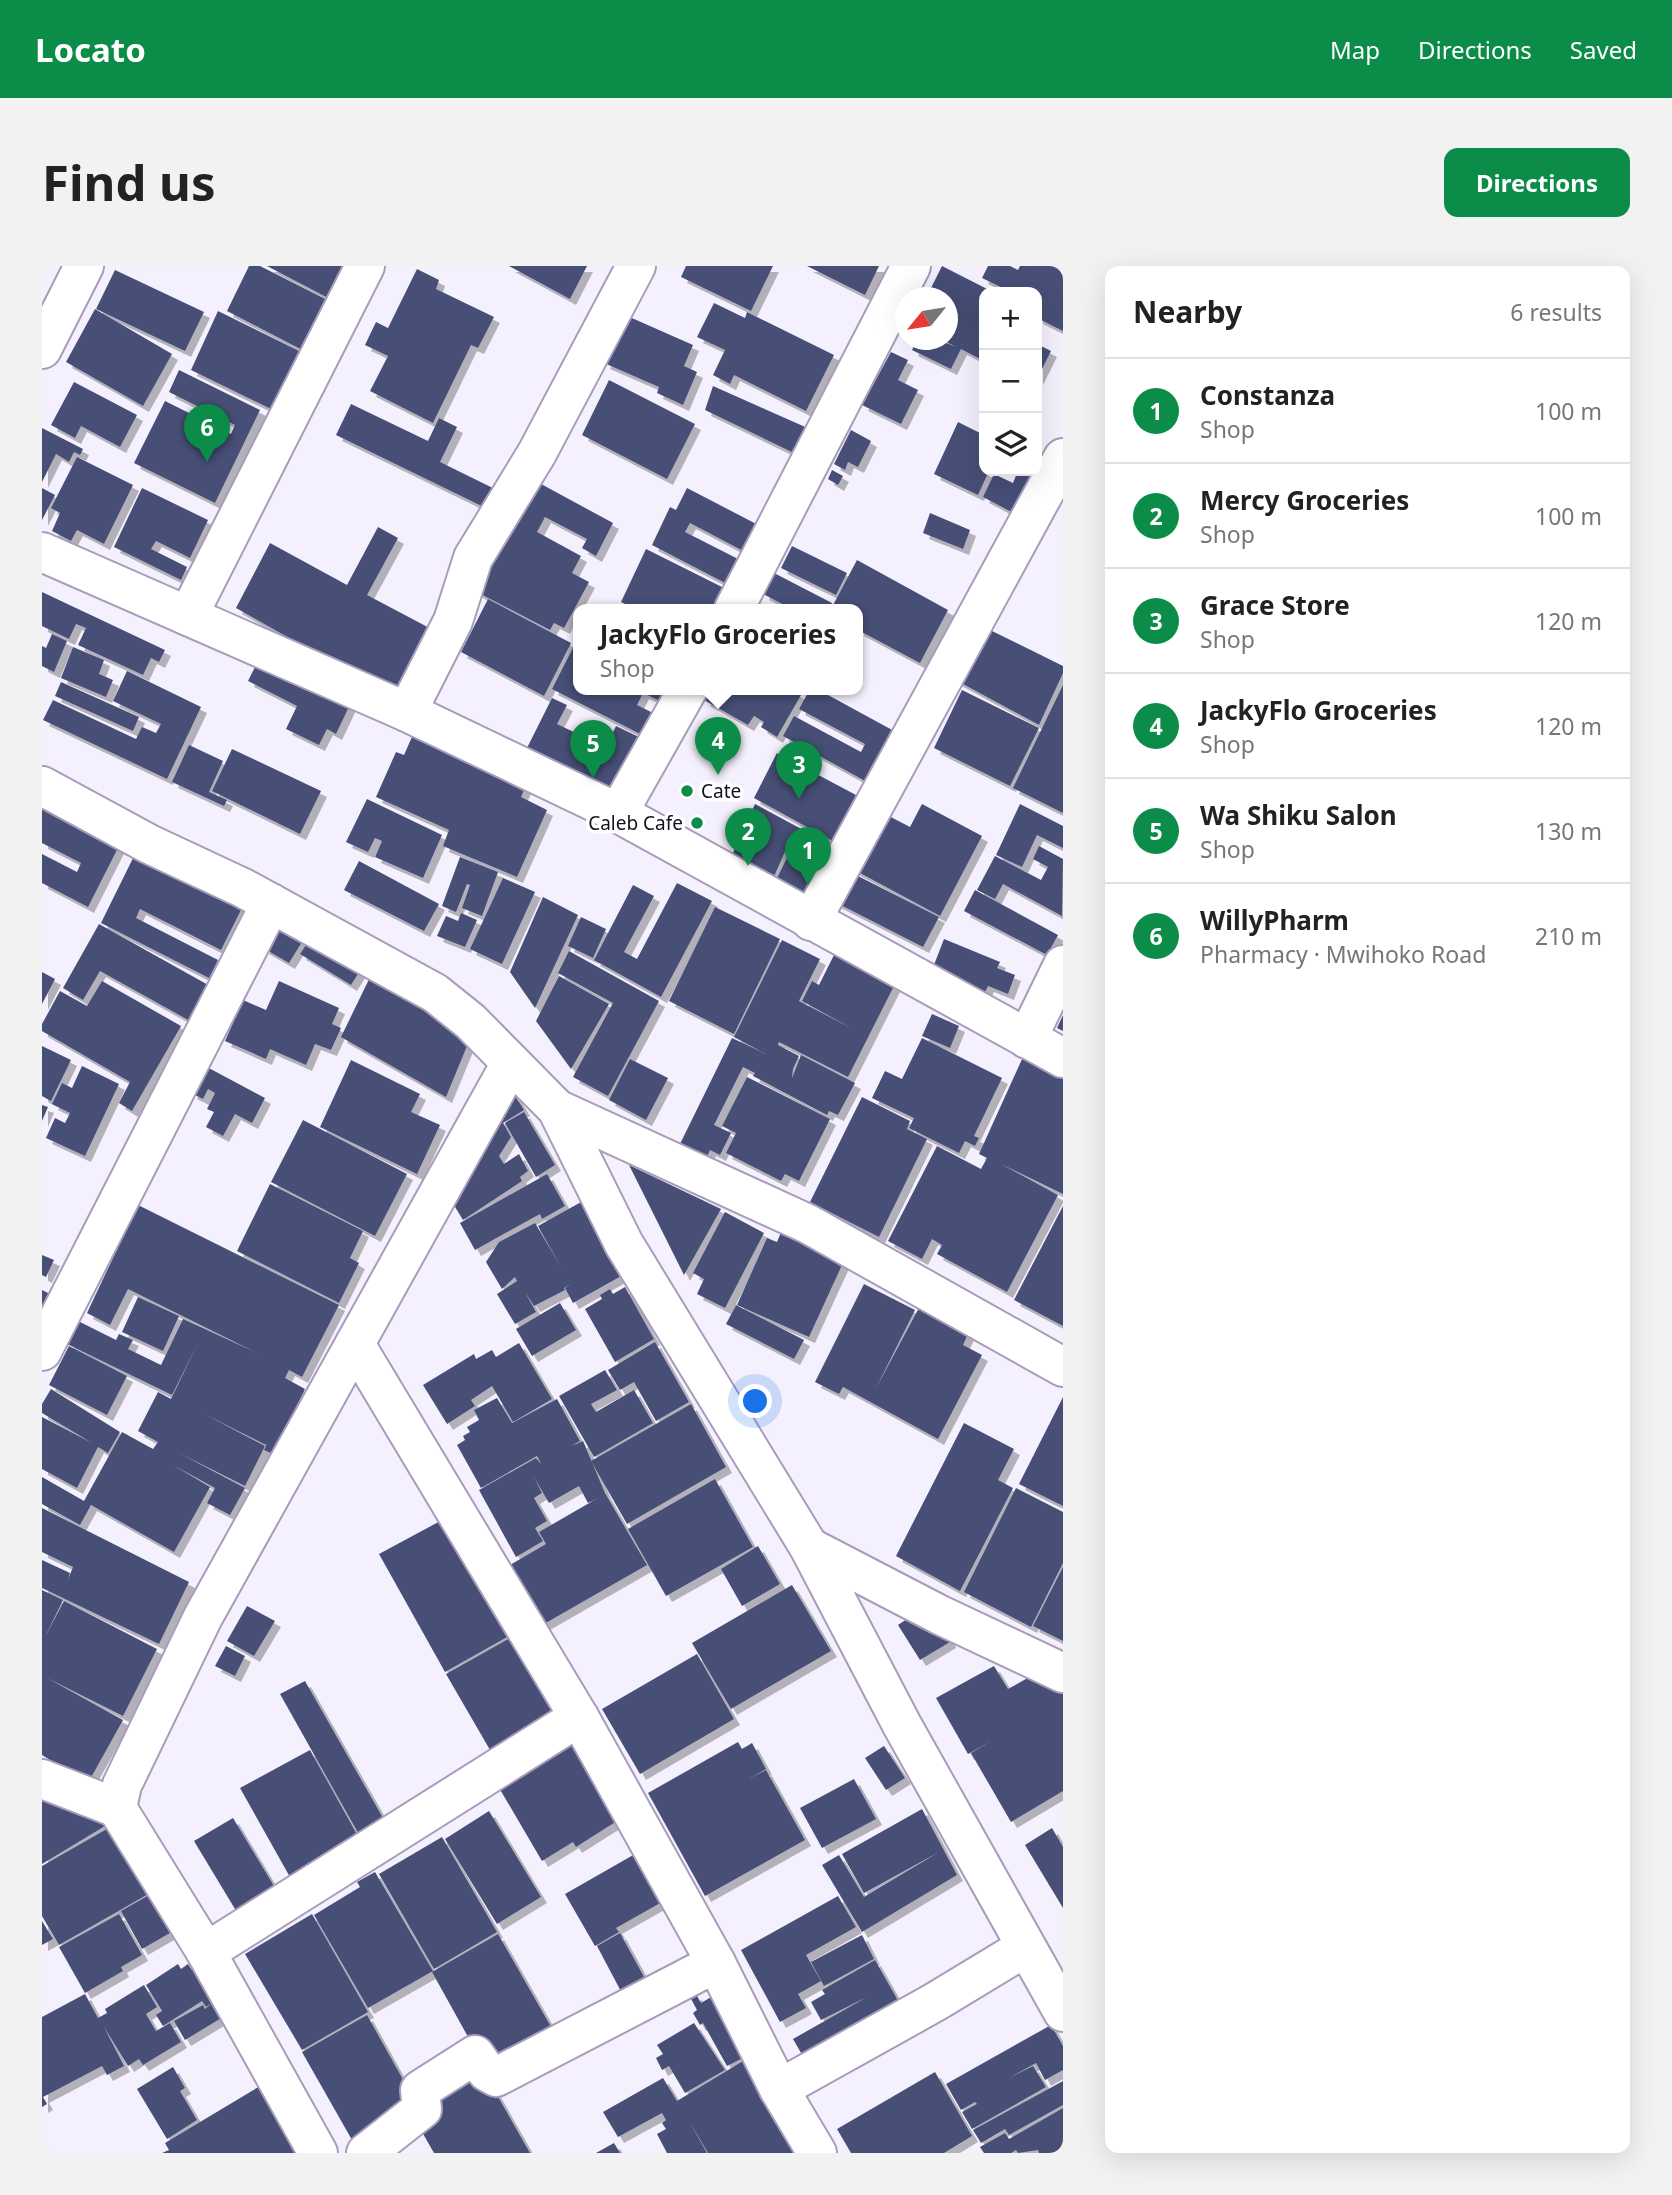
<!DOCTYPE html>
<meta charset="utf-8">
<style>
:root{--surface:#fff;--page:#f2f2f2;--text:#222;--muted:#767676;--line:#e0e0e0;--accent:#0b8c48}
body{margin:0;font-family:"Noto Sans",sans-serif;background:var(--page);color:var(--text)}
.controls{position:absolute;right:21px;top:21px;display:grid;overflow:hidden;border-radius:14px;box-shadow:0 7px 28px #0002}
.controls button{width:63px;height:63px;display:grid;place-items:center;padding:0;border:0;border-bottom:2px solid var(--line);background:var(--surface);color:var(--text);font:35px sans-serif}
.compass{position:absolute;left:853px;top:21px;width:63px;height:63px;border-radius:50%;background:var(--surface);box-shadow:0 7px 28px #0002;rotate:240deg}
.you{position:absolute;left:714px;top:1136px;width:24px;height:24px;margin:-18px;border:5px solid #fff;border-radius:50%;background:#1a73e8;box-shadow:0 0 0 10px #1a73e833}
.badge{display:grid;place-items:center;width:46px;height:46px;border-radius:50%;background:var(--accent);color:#fff;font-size:23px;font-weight:700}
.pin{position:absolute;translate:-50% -58px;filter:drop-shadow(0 2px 4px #0008)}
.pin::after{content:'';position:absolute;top:37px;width:24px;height:21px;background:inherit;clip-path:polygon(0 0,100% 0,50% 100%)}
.popup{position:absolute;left:531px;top:338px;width:290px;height:91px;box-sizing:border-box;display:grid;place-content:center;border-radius:14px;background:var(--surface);filter:drop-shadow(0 2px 5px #0005);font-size:23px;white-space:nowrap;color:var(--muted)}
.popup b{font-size:26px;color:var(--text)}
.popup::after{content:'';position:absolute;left:50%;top:100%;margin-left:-14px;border:14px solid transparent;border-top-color:var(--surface)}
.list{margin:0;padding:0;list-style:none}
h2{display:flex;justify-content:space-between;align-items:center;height:91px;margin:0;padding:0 28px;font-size:30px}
h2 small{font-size:23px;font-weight:400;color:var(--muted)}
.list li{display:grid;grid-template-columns:46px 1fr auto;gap:21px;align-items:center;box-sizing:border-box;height:105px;padding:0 28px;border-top:2px solid var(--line)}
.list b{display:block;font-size:26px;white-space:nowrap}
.list p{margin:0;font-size:23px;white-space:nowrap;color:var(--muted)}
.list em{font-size:23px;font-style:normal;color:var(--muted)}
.icon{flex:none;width:38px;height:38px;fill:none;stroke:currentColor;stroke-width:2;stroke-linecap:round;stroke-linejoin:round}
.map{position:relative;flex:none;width:1021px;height:1887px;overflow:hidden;border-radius:14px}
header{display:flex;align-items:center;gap:42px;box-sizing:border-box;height:98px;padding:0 35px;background:var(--accent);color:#fff}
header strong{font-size:33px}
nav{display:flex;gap:38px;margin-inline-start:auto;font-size:24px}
.intro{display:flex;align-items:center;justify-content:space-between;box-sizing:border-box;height:168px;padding:0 42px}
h1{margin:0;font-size:49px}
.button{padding:18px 32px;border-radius:14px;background:var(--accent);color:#fff;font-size:24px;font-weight:700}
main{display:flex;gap:42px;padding:0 42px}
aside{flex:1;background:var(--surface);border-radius:14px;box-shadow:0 7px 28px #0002}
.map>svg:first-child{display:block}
</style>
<header>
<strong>Locato</strong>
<nav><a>Map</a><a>Directions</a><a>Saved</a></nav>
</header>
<div class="intro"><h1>Find us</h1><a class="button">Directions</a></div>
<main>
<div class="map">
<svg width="1021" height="1887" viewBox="0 0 1021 1887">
<defs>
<filter id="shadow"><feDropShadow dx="6" dy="6" stdDeviation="0" flood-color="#0004"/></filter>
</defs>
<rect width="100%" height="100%" fill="#f5f0fd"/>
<g fill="#464f77" filter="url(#shadow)">
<polygon points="207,0 218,0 291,37 266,87 185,45"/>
<polygon points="225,0 305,0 288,33"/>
<polygon points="467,0 545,0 528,33"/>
<polygon points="644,0 731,0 709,45 639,11"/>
<polygon points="765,0 837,0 823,29"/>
<polygon points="900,0 951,26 942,26 942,95 919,83 909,103 870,84 875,74 897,74 914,81 900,74 906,74 906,32 884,32"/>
<polygon points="946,0 968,0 976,4 978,0 1021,0 1021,65 995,52 995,26 969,26 940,12"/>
<polygon points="375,3 397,14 394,23 452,51 436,82 429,79 391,157 328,125 346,90 323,79 334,56 346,62"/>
<polygon points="73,4 162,46 143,85 54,43"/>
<polygon points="672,37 703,52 705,46 792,89 764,145 692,109 688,118 671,109 683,84 655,71"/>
<polygon points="53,43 130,88 101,140 24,96"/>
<polygon points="176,45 257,85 229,143 149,104"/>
<polygon points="583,49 651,79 642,100 655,106 641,139 615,127 617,121 562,97"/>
<polygon points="995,78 1009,85 995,113"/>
<polygon points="849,86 866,94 856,114 876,124 859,158 820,139"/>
<polygon points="137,104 218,144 173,237 92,197 123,135 189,168 193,159 127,126"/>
<polygon points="567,114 653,158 625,213 540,169"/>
<polygon points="32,116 95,149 78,181 39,160 33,172 9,159"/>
<polygon points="671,120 770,164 758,190 663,144"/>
<polygon points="309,138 386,175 397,152 415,161 398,196 463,228 454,247 294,169"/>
<polygon points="916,156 942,169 942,205 947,205 936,229 892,208"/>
<polygon points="0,162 41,183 38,189 32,186 27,196 14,188 0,216"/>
<polygon points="809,164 829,175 816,201 806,196 803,204 792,198"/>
<polygon points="35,191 91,219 62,278 35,264 29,275 10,265 18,247 9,242"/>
<polygon points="995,191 1008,197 981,252 941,231 952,208 971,217 975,207 970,205 995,205"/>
<polygon points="790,204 801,210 796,219 786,213"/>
<polygon points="488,212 571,257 554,290 540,282 545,273 503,251 495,266 539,290 530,307 547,316 522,362 512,357 508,364 429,323"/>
<polygon points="0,222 13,229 0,254"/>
<polygon points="100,222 166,254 148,292 114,275 109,283 145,301 139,314 72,281"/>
<polygon points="645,222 724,263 705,287 648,257 643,266 700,295 687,319 610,279 628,241 634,244"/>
<polygon points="888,247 928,264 921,283 881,267"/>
<polygon points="336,261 356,272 325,329 395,366 359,435 194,342 228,277 305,319"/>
<polygon points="750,280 805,307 794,329 739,302"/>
<polygon points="604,283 686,324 677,343 593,343 579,336"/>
<polygon points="815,294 906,344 878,397 816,364 816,343 789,343"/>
<polygon points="732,307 790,337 787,343 750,343 721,328"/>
<polygon points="0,326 123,384 117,396 109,392 101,409 36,379 44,362 34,358 27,373 0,360"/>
<polygon points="446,333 529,377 502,430 419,386"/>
<polygon points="948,364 1021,400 1021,407 997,459 908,411"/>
<polygon points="10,368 25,375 12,406 0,400 0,380 4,382"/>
<polygon points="536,372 536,423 627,423 620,436 601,427 595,439 615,449 604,471 510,423"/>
<polygon points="224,379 315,424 294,468 285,463 277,479 244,463 255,440 206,415"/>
<polygon points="31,381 62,394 57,408 71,414 64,431 19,412"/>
<polygon points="85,405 159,441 125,513 1,454 11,434 94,473 100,461 114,467 119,458 71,435"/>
<polygon points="19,416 97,451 91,465 13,430"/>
<polygon points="1021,419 1021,547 971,522"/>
<polygon points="668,423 749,423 759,429 735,471 719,461 722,456 712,450 706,459 662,434"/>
<polygon points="768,423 775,423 852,465 825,516 741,470 752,450 819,486 823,478 757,443"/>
<polygon points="920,424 997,462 968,520 892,482"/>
<polygon points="510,432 525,439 515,458 540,470 537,478 560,489 574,460 601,473 570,535 481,490"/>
<polygon points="377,455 490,506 479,531 505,544 475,611 401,580 407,564 334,531 354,486 362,489"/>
<polygon points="147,479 181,495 167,526 185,534 182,540 130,516"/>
<polygon points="190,483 279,525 258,568 170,525"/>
<polygon points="735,487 829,537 805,583 712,532"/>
<polygon points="0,533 80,574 46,641 0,617 0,588 35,606 39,597 0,577"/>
<polygon points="325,533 400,569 381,612 333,591 340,575 333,572 326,586 304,576"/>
<polygon points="713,538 802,586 792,605 745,581 726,624 685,600"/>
<polygon points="880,538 940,570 898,650 805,600 843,548 868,561"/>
<polygon points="978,538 1021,560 1021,582 995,569 980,601 954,589"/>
<polygon points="997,580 1021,593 1020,650 961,618 953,633 935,624 953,590 999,614 1006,601 991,593"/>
<polygon points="95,584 202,638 179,684 98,643 94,652 176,694 167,712 59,657"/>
<polygon points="748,586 786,605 771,635 733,616"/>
<polygon points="418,591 456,606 440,650 420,642 428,619 425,618 414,646 400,640"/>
<polygon points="317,595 397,638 382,665 302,624"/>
<polygon points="804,604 897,651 881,681 789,634"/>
<polygon points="461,612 493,626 460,698 428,683"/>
<polygon points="635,617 670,635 619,731 552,694 591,619 612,630 582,686 595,693"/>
<polygon points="933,624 1016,669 1005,689 922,645"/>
<polygon points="501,631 536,649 493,742 468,706"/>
<polygon points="673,641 738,673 692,768 627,735"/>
<polygon points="419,647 435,654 423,681 395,670 404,650 416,655"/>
<polygon points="240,650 321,700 309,719 258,688 264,679 260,676 247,697 221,682"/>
<polygon points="539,651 564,663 551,692 526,680"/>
<polygon points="57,658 168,720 148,755 58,705 41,734 21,722"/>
<polygon points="902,673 958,696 955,702 973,709 966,728 946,720 943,726 890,704"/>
<polygon points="740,674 778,693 757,735 811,763 760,735 770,715 777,719 792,689 852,720 806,811 737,776 736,779 757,790 751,803 750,812 759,789 813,817 796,849 787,845 785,849 711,810 713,807 701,801 672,859 689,867 678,889 668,884 664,893 637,880 690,772 726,789 692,771"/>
<polygon points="527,685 617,735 566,830 531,811 571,737 516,707"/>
<polygon points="332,703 422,754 425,780 404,831 299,771"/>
<polygon points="0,706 13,713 0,738"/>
<polygon points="517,710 567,738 529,803 494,755"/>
<polygon points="60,715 139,760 90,845 77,837 88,816 0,765 0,758 18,725 45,740"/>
<polygon points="237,715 297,742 290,758 299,762 289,784 273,778 264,799 228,783 224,793 183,775 201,734 224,744"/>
<polygon points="890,748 917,760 908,782 880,770"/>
<polygon points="1021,749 1021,765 1015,762"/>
<polygon points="880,772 960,812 932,870 937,872 933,880 923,875 917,887 867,862 872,852 830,832 843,805 860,813"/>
<polygon points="0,780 29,794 9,835 0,830"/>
<polygon points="981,791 1021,810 1021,928 959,898 1016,929 965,1026 895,988 900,979 890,973 880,993 846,975 895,880 939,903 945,892 937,888"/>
<polygon points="588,793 626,812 604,854 567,834"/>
<polygon points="309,794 378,828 369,846 398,859 375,908 278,861"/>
<polygon points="40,800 77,818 43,890 4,872 13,852 23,857 28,847 10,838 20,817 30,822"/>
<polygon points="163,800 223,832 210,857 193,848 181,870 164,861 172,846 165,843 173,827 166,823 161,833 149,827"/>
<polygon points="705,811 788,853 757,915 743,908 739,915 684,887 694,867 680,860"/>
<polygon points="472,828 482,844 461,857 469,871 457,890 462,898 477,888 486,905 478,911 480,915 421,954 407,931"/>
<polygon points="820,831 868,855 865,863 885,873 837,971 768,936"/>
<polygon points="0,839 6,841 0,855"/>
<polygon points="482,846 513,899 494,911 463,857"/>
<polygon points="261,854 365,908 333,970 229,916"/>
<polygon points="587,899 679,943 642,1009"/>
<polygon points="505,908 523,940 500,953 498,948 433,984 418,957"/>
<polygon points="228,918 321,965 308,992 317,997 297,1037 195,985"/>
<polygon points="541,935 581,1009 531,1037 523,1022 529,1018 522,1022 523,1024 492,1040 483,1026 494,1046 473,1058 455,1028 475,1015 473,1011 460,1023 444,996 457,976 493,957 519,1001 496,960"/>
<polygon points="96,939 297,1039 260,1111 247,1104 243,1112 263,1123 231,1188 222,1184 226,1175 224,1179 162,1148 223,1180 203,1220 137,1187 203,1222 188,1249 165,1237 173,1222 131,1199 168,1221 132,1286 49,1239 38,1259 0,1238 0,1211 42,1235 80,1166 111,1183 116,1176 96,1165 116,1126 129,1133 156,1077 130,1129 25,1078 36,1055 74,1074 77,1068 91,1074 86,1083 119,1099 141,1053 217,1088 86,1023 68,1059 45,1047"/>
<polygon points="1021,940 1021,1060 972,1034"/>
<polygon points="683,946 722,967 683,1042 655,1028 662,1013 651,1007"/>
<polygon points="742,959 805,988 767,1071 695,1039 725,972 735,976"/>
<polygon points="0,989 12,994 4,1011 0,1009"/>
<polygon points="822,1018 873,1044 833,1124 878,1040 927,1066 921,1079 940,1089 896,1173 801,1121 797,1128 773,1116"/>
<polygon points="583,1021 612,1073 573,1096 543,1043 560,1033 558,1029 568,1023 571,1028"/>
<polygon points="0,1024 10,1029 0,1049"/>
<polygon points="96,1031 137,1050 121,1085 80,1066"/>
<polygon points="518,1037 534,1064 490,1090 474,1063"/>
<polygon points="694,1039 762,1074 752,1093 684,1058"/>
<polygon points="613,1076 647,1136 614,1155 592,1116 578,1124 566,1104"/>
<polygon points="477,1077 510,1133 471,1156 450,1120 429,1134 433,1140 405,1158 381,1119 432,1088 434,1093 450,1084 454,1091"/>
<polygon points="27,1080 85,1110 65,1149 7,1119"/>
<polygon points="563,1104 575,1124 549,1138 554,1146 592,1124 611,1157 552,1191 517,1130"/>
<polygon points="9,1123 78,1166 66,1187 56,1181 35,1222 0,1203 0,1151 50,1177 0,1147 0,1138"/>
<polygon points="1021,1131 1021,1240 977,1218"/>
<polygon points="455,1132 470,1157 515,1133 538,1175 529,1180 541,1175 563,1227 605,1299 502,1358 468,1299 504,1278 497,1266 556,1232 546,1237 537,1220 507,1237 492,1211 500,1227 492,1232 505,1255 493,1262 501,1275 474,1291 437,1224 494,1192 499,1198 495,1190 439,1222 415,1179 423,1174 421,1170 428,1166 425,1161 437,1154 432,1144"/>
<polygon points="649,1138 684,1201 585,1258 549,1195"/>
<polygon points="922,1157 972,1183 956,1214 971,1222 918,1325 854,1290"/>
<polygon points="673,1213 711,1281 624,1330 586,1263"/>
<polygon points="974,1222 1021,1246 1021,1297 989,1361 922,1326"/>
<polygon points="0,1242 147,1316 117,1378 0,1322 0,1294 28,1307 25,1316 31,1301 0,1286"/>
<polygon points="402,1253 467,1370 403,1406 337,1288"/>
<polygon points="716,1280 738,1318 700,1340 679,1303"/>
<polygon points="1021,1301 1021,1375 991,1360"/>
<polygon points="750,1319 789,1385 689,1443 650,1377"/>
<polygon points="0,1324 21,1334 3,1371 22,1335 115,1383 81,1450 5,1412 81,1454 46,1517 0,1489"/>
<polygon points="205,1340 233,1355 212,1390 185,1375"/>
<polygon points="868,1351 902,1361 908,1376 878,1394 856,1359"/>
<polygon points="468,1372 518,1459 455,1496 404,1408"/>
<polygon points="184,1380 203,1390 193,1410 173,1400"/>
<polygon points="655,1388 692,1453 598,1508 560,1443"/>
<polygon points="952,1400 966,1423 1007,1400 1021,1426 1021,1525 969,1556 929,1487 949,1475 926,1488 894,1432"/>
<polygon points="263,1415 349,1566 324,1581 238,1428"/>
<polygon points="522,1465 575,1555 534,1581 531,1576 500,1595 449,1508"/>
<polygon points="696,1476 700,1483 710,1477 724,1503 708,1512 724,1504 763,1574 663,1630 606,1527"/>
<polygon points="842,1480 863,1512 844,1524 823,1492"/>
<polygon points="268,1484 322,1581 253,1620 198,1522"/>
<polygon points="812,1513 834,1553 780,1582 758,1542"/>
<polygon points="0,1520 73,1554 0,1598"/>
<polygon points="880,1543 915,1609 820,1666 780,1599 797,1589 822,1631 897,1586 822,1627 800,1588"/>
<polygon points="447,1545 499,1631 455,1658 403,1573"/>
<polygon points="191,1552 235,1625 196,1648 152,1575"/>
<polygon points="77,1556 115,1623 17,1679 0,1650 0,1600"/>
<polygon points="1010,1562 1021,1581 1021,1642 983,1579"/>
<polygon points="400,1571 455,1666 392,1703 337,1608"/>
<polygon points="593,1588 620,1636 574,1662 577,1666 553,1680 523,1628"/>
<polygon points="333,1606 391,1705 326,1742 272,1649 318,1621 315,1616"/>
<polygon points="114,1625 135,1663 100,1683 79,1645"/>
<polygon points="796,1630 814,1661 764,1689 779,1715 756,1728 764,1742 738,1756 699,1684"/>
<polygon points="77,1648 100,1689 79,1701 81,1705 43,1727 17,1681"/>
<polygon points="270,1648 326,1746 260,1784 203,1688"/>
<polygon points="0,1655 11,1673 0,1679"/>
<polygon points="578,1667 607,1720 583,1733 555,1680"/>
<polygon points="456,1668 512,1766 445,1805 390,1706"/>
<polygon points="820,1669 832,1693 782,1720 769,1696"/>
<polygon points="833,1694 858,1738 762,1792 751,1773 825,1731 779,1754 769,1736 783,1728 780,1724"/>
<polygon points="136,1698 139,1703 146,1698 150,1704 156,1700 161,1708 155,1712 160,1720 166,1717 191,1745 143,1774 132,1755 161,1739 163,1743 171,1736 164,1741 160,1735 121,1760 114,1749 120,1745 104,1719"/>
<polygon points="102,1719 115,1741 104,1748 114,1765 128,1757 139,1776 101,1799 97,1793 86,1800 62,1761 82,1800 65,1809 60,1800 1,1831 5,1838 0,1841 0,1751 43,1728 56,1752 65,1747 63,1743"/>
<polygon points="654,1728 659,1737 671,1730 705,1790 685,1800 661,1757 658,1759 651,1747 655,1744 648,1731"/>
<polygon points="325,1749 378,1844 314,1881 260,1786"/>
<polygon points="652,1757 683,1804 643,1827 627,1800 620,1804 614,1792 621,1788 615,1779"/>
<polygon points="1009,1759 1021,1780 1021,1804 1003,1814 994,1797 969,1811 991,1800 1004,1821 930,1863 920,1846 935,1838 933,1836 919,1844 904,1818"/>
<polygon points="701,1795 757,1887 666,1887 647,1855 665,1887 625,1887 615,1868 624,1863 620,1857 624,1854 620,1847 576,1871 561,1846 621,1812 635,1835"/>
<polygon points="438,1799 488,1887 392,1887 372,1852 380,1825"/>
<polygon points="131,1801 143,1822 138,1825 155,1854 125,1873 95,1823"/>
<polygon points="893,1806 930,1870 902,1887 809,1887 795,1863"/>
<polygon points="1021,1815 1021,1839 967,1869 963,1863 939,1877 931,1864"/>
<polygon points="223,1817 261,1882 253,1887 120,1887 127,1884 123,1877"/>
<polygon points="1021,1842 1021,1887 997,1887 996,1884 976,1887 974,1884 969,1887 942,1887 938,1881 963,1867 967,1873"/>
<polygon points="572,1877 578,1887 554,1887"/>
</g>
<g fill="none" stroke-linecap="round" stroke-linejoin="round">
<g stroke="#a89cba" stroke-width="42">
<g id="minor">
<polyline points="0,83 42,0"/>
<polyline points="0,286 365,446 576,547 1021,792"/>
<polyline points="692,343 869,0"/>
<polyline points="146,350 323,0"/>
<polyline points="365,446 411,355 431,292 495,187 594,0"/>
<polyline points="0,520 107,578 201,622 393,727 428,755 515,843 582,978 767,1281 860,1459 1021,1746"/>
<polyline points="576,547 646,423"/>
<polyline points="769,655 1021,192"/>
<polyline points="985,773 1021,699"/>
<polyline points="515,843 766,958 1021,1101"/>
<polyline points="313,1078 537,1451 674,1697 737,1823 775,1887"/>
<polyline points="0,1085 229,637"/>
<polyline points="767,1281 898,1349 1021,1407"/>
<polyline points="0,1513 75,1542"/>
<polyline points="164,1686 537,1451"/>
<polyline points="737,1823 893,1736 984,1681"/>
<polyline points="276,1887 164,1686 75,1542 80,1519 161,1351 469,797"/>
<polyline points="324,1887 380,1843 378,1824 433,1789 445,1806 454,1811 674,1697"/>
</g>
</g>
<use href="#minor" stroke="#fff" stroke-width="38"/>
</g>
<g fill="#0b8c48" stroke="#fff" stroke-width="2.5">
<circle cx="645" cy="525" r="7"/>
<circle cx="655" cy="557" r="7"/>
</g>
<g text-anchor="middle" stroke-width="7" stroke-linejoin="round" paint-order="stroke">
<g font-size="19" fill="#15111b" stroke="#fff" text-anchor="start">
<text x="659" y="532">Cate</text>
<text x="641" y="564" text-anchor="end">Caleb Cafe</text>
</g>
</g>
</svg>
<div class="controls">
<button>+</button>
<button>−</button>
<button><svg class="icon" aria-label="layers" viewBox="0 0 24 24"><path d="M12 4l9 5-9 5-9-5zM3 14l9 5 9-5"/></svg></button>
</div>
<svg class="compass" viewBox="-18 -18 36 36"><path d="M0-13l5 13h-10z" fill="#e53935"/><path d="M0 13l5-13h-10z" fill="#767676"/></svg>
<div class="you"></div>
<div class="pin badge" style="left:766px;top:619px">1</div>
<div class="pin badge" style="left:706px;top:600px">2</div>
<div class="pin badge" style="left:757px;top:533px">3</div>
<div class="pin badge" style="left:676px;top:509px">4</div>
<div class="popup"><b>JackyFlo Groceries</b>Shop</div>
<div class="pin badge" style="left:551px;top:512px">5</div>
<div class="pin badge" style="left:165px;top:196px">6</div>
</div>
<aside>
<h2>Nearby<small>6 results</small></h2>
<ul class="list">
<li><span class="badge">1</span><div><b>Constanza</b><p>Shop</p></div><em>100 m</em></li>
<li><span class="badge">2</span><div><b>Mercy Groceries</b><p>Shop</p></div><em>100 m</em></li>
<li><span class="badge">3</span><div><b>Grace Store</b><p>Shop</p></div><em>120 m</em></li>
<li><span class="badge">4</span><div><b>JackyFlo Groceries</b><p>Shop</p></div><em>120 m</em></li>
<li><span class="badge">5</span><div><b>Wa Shiku Salon</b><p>Shop</p></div><em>130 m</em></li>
<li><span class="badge">6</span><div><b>WillyPharm</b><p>Pharmacy · Mwihoko Road</p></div><em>210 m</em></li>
</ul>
</aside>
</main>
